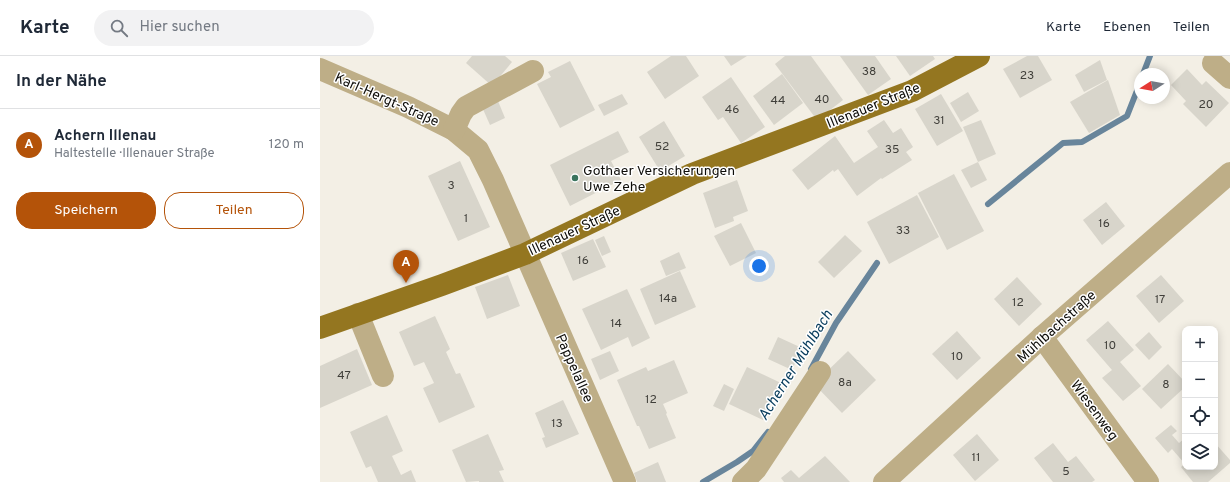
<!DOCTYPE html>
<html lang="de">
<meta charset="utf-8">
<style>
:root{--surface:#fff;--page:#f2f2f3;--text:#1f2937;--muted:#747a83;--line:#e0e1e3;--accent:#b45309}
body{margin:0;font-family:Overpass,sans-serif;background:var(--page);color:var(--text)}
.controls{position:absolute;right:12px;bottom:12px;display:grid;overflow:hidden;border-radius:8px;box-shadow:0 2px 10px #0003}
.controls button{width:36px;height:36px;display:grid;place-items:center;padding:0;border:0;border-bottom:1px solid var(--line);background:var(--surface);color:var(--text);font:20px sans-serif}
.compass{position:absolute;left:814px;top:12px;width:36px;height:36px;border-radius:50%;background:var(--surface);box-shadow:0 2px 10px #0003;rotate:259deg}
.you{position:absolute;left:439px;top:210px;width:14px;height:14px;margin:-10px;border:3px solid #fff;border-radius:50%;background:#1a73e8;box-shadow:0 0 0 6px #1a73e833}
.badge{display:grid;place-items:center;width:26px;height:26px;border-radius:50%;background:var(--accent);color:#fff;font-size:13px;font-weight:700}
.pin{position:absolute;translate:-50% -33px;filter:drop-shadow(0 1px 2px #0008)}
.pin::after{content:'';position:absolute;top:21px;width:14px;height:12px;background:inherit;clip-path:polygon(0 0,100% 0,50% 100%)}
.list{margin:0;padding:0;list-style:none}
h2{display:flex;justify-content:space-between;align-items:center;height:52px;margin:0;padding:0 16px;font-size:17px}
h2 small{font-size:13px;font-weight:400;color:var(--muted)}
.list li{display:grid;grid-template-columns:26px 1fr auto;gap:12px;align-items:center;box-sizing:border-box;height:72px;padding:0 16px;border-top:1px solid var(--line)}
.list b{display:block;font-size:15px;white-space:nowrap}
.list p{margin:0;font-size:13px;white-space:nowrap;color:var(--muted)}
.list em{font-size:13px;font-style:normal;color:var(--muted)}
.actions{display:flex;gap:8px;padding:12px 16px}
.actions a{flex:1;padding:9px 0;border:1px solid var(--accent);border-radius:16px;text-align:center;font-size:14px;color:var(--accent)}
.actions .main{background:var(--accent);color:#fff}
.icon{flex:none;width:22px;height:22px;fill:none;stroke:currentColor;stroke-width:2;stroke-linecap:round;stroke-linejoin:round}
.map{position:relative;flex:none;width:910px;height:426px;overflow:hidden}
header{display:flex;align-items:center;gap:24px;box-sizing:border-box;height:56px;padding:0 20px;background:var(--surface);border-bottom:1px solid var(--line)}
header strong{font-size:19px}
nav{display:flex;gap:22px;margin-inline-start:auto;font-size:14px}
.search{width:280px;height:36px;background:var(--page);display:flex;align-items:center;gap:10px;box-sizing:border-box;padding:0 14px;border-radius:22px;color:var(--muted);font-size:15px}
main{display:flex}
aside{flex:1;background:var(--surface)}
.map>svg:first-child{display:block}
</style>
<header>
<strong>Karte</strong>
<div class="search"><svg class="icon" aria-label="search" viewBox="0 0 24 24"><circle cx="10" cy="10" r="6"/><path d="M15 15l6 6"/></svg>Hier suchen</div>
<nav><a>Karte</a><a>Ebenen</a><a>Teilen</a></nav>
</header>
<main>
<aside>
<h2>In der Nähe<small></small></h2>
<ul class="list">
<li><span class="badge">A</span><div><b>Achern Illenau</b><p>Haltestelle · Illenauer Straße</p></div><em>120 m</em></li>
</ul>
<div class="actions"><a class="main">Speichern</a><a>Teilen</a></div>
</aside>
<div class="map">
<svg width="910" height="426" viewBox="0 0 910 426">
<rect width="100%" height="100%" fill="#f3efe5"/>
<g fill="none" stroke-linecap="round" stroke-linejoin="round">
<g stroke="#68859b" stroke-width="6">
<polyline points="823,18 830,0"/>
<polyline points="668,148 743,87 762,86 807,60 820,27"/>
<polyline points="491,313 516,267 557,207"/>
<polyline points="383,426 417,406 433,395 448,376"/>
</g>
</g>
<g fill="#d8d5cb">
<polygon points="152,0 185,0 192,6 172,30 146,7"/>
<polygon points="351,0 366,0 379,20 345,43 327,16"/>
<polygon points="404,0 427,0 411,10"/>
<polygon points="465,0 491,0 523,44 497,64 455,8"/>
<polygon points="520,0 555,0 571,23 548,39"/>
<polygon points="576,0 613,0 615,3 590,20"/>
<polygon points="707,0 718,0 732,24 700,42 683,13"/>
<polygon points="780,4 787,24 764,36 755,19"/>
<polygon points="250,5 275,54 240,72 217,28 231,21 228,16"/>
<polygon points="867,13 882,29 886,25 909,47 886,71 863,48 866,45 851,29"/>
<polygon points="462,18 483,47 454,69 433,40"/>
<polygon points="411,21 445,71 421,87 403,61 398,64 382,41"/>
<polygon points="788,24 800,59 769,77 750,46"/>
<polygon points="648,36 659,55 641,66 630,47"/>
<polygon points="302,38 308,48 284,60 278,49"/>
<polygon points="621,38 643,75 617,90 595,53"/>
<polygon points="178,45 185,62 170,69 162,51"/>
<polygon points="564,64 573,77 581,72 593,91 586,96 592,104 562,123 561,122 537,140 518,113 514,116 513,114 488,134 472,114 515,80 534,107 558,91 547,75"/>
<polygon points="661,64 676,98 658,106 643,71"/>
<polygon points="344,65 365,100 340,115 319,81"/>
<polygon points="298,75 309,96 291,105 301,124 250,150 230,109"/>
<polygon points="140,105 170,171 138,185 108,120"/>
<polygon points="658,106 667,124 651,132 641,114"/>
<polygon points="634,118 664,175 627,194 598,137"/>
<polygon points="417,124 428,155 413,161 414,165 395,172 383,137"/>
<polygon points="597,139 619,181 569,208 547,166"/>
<polygon points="786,146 805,170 782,189 763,164"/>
<polygon points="421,167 436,197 410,210 394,180"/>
<polygon points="525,179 542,195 514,222 498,206"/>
<polygon points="284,180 291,196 282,200 275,184"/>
<polygon points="273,183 286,211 253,225 241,197"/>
<polygon points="359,196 366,212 346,220 340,205"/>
<polygon points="360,215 376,251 335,269 320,233"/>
<polygon points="188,219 200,250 167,263 155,231"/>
<polygon points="841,219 864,245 839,267 816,240"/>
<polygon points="697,221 722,248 699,270 674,243"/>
<polygon points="307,233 330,282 312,291 308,281 281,294 262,253"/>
<polygon points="115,260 130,293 126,296 136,318 140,317 155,351 119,367 103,332 114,327 104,306 94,310 79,276"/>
<polygon points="788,265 814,294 800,306 821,330 803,345 782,322 792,314 766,284"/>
<polygon points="637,275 661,302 637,324 612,298"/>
<polygon points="829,276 842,291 829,304 815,289"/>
<polygon points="458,281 482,292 472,314 448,303"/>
<polygon points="37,293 52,329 0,352 0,310"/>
<polygon points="290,295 299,315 280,324 271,303"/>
<polygon points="528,295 556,324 522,357 494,328"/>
<polygon points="354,304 368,337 343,348 347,357 346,358 356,382 329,393 319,370 317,370 297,324 326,311 328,315"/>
<polygon points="848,308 865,326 865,331 841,353 822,333"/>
<polygon points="427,311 461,327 443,364 409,348"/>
<polygon points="404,328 414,333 404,355 393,350"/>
<polygon points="243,344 259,378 226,392 222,382 225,381 215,357"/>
<polygon points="67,359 83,395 72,400 81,419 91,414 96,426 58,426 51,410 46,412 30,376"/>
<polygon points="851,369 857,375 852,379 859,387 865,382 865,411 895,411 895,387 910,404 910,407 888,426 873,426 861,411 865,408 852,393 848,397 835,382"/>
<polygon points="168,378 184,414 179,415 184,426 159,426 159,425 146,426 132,394"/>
<polygon points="657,378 679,404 655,425 633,399"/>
<polygon points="733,387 748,406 756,400 775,424 772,426 733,426 714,402"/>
<polygon points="505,400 530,426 464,426 461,422 471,414 479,422"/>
<polygon points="338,406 346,426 317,426 314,417"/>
</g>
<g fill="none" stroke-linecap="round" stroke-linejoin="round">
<g stroke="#beae87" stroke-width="22">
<polyline points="893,7 910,22"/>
<polyline points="0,13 88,51 134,74 158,94 173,124 305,426"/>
<polyline points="134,74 141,58 146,51 213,15"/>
<polyline points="38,258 63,320"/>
<polyline points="722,281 828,426"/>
<polyline points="423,426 436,413 500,316"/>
<polyline points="564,426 722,281 910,117"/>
</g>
<polyline stroke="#947620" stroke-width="22" points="0,272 122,229 205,198 372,118 592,35 659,0"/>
</g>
<circle fill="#3a745e" stroke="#fff" stroke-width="1.5" cx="255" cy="122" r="4"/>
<g text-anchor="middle" stroke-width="3" stroke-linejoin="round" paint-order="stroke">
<g font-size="12" fill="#403f3a">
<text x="549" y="19">38</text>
<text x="707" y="23">23</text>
<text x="502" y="47">40</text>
<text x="458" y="48">44</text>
<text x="886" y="52">20</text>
<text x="412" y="57">46</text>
<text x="619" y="68">31</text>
<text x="342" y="94">52</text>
<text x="572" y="97">35</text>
<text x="131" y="133">3</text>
<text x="146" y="166">1</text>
<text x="784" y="171">16</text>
<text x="583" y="178">33</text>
<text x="263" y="208">16</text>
<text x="348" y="246">14a</text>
<text x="840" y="247">17</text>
<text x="698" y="250">12</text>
<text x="296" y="271">14</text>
<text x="790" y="293">10</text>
<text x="637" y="304">10</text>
<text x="24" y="323">47</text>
<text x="525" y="330">8a</text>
<text x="846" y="332">8</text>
<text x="331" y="347">12</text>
<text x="237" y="371">13</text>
<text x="656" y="405">11</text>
<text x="746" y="419">5</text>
</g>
<g font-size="14" fill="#0e0d09" stroke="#fff">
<text transform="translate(67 43) rotate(24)" y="5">Karl-Hergt-Straße</text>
<text transform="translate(553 49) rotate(-22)" y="5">Illenauer Straße</text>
<text transform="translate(254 174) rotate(-25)" y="5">Illenauer Straße</text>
<text transform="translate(736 270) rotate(-42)" y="5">Mühlbachstraße</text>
<text transform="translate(255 312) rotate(66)" y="5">Pappelallee</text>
<text transform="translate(775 354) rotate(54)" y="5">Wiesenweg</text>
</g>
<g font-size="14" fill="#0e0d09" stroke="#fff" text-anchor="start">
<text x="263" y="119">Gothaer Versicherungen<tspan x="263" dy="16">Uwe Zehe</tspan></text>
</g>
<g font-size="15" font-style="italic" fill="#093d5d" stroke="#fff">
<text transform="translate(475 309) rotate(-58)" y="5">Acherner Mühlbach</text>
</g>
</g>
</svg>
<div class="controls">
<button>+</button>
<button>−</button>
<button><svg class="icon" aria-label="locate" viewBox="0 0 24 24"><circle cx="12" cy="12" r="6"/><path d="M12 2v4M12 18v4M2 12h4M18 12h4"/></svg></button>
<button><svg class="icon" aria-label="layers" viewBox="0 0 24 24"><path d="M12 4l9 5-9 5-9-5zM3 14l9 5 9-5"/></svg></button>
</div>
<svg class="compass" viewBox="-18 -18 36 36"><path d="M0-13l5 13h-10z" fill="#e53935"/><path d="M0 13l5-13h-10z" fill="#747a83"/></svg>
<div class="you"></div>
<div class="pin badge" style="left:86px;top:227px">A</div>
</div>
</main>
